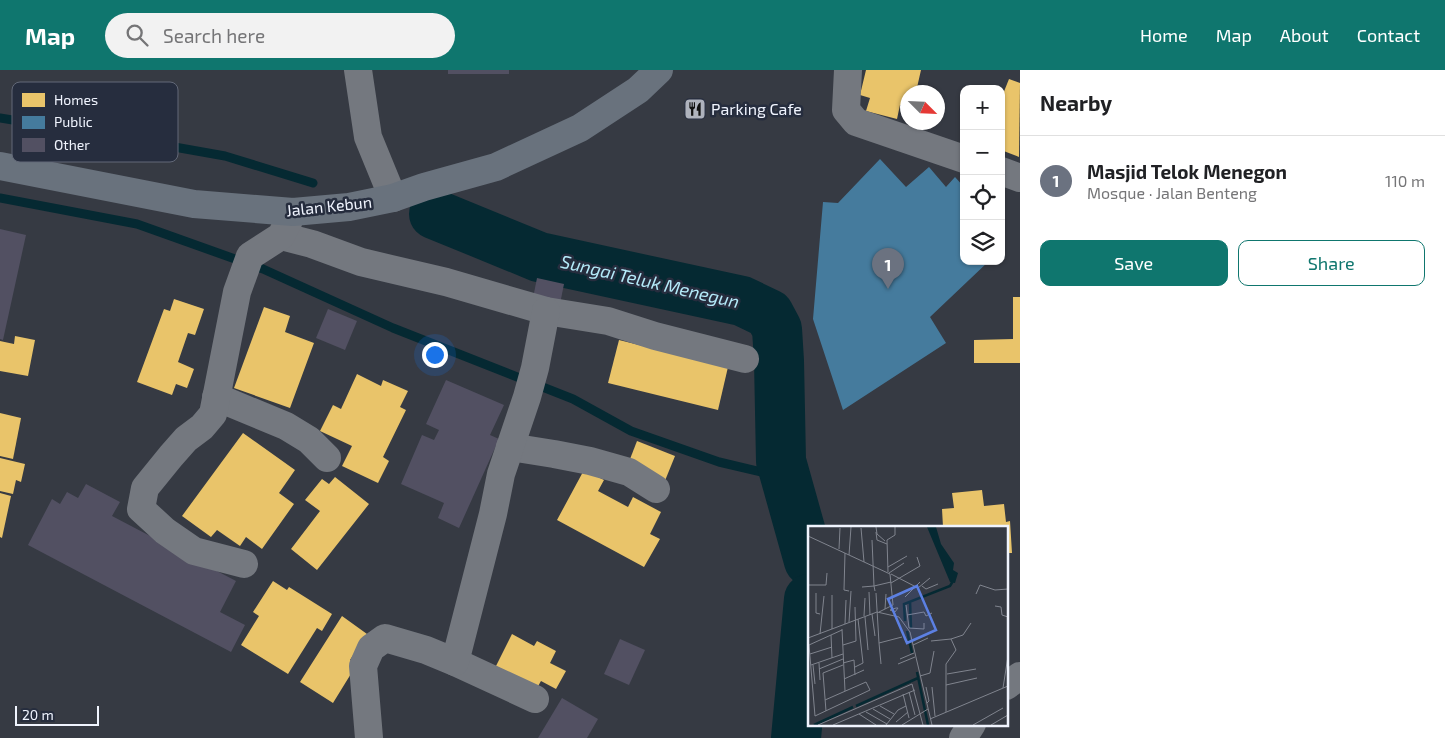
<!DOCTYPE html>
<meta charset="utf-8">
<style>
:root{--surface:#fff;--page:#f2f2f2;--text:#202124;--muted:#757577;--line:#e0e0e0;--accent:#0f766e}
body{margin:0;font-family:"Exo 2",sans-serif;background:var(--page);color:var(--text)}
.controls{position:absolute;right:15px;top:15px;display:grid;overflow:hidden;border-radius:10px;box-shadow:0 1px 4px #0004}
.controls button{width:45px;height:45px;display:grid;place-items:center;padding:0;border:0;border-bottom:1px solid var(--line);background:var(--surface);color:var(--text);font:25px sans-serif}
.compass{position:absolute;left:900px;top:15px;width:45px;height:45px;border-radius:50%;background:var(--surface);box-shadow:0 1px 4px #0004;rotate:114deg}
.scale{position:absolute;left:15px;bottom:12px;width:84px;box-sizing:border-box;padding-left:5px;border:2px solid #f0f4fe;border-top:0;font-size:14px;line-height:18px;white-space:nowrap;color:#f0f4fe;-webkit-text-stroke:4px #262d3e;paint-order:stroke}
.you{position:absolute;left:434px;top:284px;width:18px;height:18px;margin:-12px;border:4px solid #fff;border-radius:50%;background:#1a73e8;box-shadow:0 0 0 8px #1a73e833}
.badge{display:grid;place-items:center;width:32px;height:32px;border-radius:50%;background:var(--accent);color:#fff;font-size:16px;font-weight:700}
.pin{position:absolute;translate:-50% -41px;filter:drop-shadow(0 1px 2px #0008)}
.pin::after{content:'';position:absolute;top:26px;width:18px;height:15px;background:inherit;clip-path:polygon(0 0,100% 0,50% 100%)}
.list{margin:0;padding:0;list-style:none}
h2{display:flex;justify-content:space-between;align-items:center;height:65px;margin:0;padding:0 20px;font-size:21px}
h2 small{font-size:16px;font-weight:400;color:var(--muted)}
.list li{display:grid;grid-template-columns:32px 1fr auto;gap:15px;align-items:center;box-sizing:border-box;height:90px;padding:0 20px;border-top:1px solid var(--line)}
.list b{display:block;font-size:19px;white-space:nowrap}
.list p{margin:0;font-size:16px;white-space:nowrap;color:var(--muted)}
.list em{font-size:16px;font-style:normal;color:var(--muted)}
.actions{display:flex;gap:10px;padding:15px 20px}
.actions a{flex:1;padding:11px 0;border:1px solid var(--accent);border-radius:10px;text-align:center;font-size:18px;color:var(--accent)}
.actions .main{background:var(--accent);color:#fff}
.icon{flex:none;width:28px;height:28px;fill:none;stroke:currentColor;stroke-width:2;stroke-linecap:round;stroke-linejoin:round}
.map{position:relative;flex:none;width:1020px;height:668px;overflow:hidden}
header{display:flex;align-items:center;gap:30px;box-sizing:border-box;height:70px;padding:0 25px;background:var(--accent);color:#fff}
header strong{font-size:24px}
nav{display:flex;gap:28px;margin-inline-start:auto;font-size:18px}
.search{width:350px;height:45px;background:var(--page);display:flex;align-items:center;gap:12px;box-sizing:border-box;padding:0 18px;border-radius:28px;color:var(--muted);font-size:19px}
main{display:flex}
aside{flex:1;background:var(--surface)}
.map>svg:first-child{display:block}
</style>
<header>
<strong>Map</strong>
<div class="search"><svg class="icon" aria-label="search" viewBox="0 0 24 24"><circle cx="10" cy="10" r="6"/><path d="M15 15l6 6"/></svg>Search here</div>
<nav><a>Home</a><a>Map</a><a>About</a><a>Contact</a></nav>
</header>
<main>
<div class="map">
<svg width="1020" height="668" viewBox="0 0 1020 668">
<rect width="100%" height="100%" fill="#363a43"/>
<g fill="#e9c46a">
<polygon points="866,0 921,0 916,22 908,22 908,37 900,35 897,49 866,41 870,28 860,25"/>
<polygon points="1009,9 1020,13 1019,87 1001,80 1001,29"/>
<polygon points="1013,227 1020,227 1020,293 974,293 974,270 1013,269"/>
<polygon points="174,229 204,239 195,265 188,263 178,292 194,299 187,318 176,314 172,325 137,312 164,239 170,241"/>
<polygon points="264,237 290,246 285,262 314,273 290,338 234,318"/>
<polygon points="15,266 35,270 28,306 0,301 0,271 14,274"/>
<polygon points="619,270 728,297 718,340 608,313"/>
<polygon points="357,304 381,316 383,310 408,321 400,337 406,340 383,387 389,391 378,413 342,396 352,376 320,361 333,335 341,339"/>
<polygon points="0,343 21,348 13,389 0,386"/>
<polygon points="243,363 295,400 279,423 294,434 262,479 246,467 240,476 217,460 211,467 182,446"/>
<polygon points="637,371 675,386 662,418 625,402"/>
<polygon points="0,388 25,394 21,412 16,410 13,424 0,421"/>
<polygon points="584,400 604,410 598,421 628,437 633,427 661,442 650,464 660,469 644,497 557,450"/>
<polygon points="335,407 369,434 317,500 291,479 320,441 305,430 322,409 329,414"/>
<polygon points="982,420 984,436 1004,434 1006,452 1010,451 1012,483 1006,483 1006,457 943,457 942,439 954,438 952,423"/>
<polygon points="0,423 11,426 2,468 0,467"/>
<polygon points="273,511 287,520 289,517 332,544 322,561 317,558 288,604 241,575 259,546 253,542"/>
<polygon points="342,546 367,564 350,590 357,594 333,633 300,612"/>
<polygon points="512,564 534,576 537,571 556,581 550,593 566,601 556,619 541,611 537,618 496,596"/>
</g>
<polygon fill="#457b9d" points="880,89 906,117 929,97 946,117 955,107 964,117 964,191 989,191 930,247 946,273 843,340 813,249 823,132 838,133"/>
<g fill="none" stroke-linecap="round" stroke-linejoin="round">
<g stroke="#052932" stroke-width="9">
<polyline points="0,48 135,70 225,86 313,113"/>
<polyline points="0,128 137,154 263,199 393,258 573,329 631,361 719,392 786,408"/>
</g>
<g stroke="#052932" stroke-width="50">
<polyline points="434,144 539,187 742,231 769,244 777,259 779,291 781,391 809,491"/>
<polyline points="796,668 809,529"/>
</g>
</g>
<g fill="#525062">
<rect x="448" y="0" width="61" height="4"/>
<polygon points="0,159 26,165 3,270 0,269"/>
<polygon points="537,208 564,214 559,239 532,233"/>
<polygon points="328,239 357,251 345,280 316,268"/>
<polygon points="446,310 504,335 490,365 499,369 459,458 438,448 444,433 401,414 422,365 434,370 439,360 426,354"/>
<polygon points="86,414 120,432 112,446 236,511 220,542 245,555 231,582 28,475 52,429 60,434 67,422 78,428"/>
<polygon points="620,569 645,580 629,615 604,604"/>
<polygon points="562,628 598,649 587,668 538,668"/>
</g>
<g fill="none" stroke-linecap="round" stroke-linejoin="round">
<g stroke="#74787f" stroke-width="28">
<polyline points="358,0 368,67 393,128"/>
<polyline points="848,0 846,40 856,52 964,89"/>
<polyline points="1001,101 1020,108"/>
<polyline points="281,166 312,174 361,192 446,212 546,241 608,251 655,266 745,289"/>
<polyline points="216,327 286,356 309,370 327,388"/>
<polyline points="510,377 554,384 590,391 629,402 656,419"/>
<polyline points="244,494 194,481 165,461 141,439 145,418 171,386 186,369 202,357 213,344 237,222 250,186 281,166 289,150"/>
<polyline points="455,592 535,629"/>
<polyline points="1006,616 1020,606"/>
<polyline points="369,668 363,596 371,578 385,568 426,580 455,592 493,444 501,404 527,327 535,298 546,241"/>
<polyline points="963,668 972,654"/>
</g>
<polyline stroke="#69727d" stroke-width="28" points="0,96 194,134 293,142 349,137 393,128 424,117 496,97 580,58 638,20 659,0"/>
</g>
<defs>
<g id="restaurant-square" transform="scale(1.125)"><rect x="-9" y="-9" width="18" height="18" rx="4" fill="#afb3bd" stroke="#262d3e"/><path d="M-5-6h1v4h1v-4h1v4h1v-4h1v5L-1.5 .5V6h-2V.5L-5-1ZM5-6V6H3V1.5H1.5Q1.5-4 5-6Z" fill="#111"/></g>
</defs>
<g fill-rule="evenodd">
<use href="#restaurant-square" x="695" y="39"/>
</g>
<g text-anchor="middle" stroke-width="5" stroke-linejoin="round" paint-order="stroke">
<g font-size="16" fill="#f0f4fe" stroke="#262d3e" text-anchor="start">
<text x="711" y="45">Parking Cafe</text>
</g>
<g font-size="16" fill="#f0f4fe" stroke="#262d3e">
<text transform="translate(329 136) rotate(-6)" y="6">Jalan Kebun</text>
</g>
<g font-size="18" font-style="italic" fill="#b4eaf9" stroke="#262d3e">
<text transform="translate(650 212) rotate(13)" y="6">Sungai Teluk Menegun</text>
</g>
</g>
<g transform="translate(808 456)">
<rect width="200" height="200" fill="#363a43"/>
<path d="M119,1h9l5,17 13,19 -1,7 5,3 -3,10 -5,-1z" fill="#052932"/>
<path fill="none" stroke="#052932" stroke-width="2.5" d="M102,75l1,27M97,95l-1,-17 46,-18 3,-5M99,105l5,22M109,146l11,53M48,180l62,-28M6,199l39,-18"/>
<path fill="none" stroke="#80848e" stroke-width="1" d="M68,1l1,7 8,7M53,2l3,34M68,6l1,8 10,4M0,10l82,38 3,31 -14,7M64,14l2,46M31,23l1,-21M37,27l-1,37 5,1M41,29l2,-28M80,41l19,-11M80,46l-1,-32 8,-5v-8M81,47l15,-10M83,48l27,14 12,-10M83,57l29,-17 -3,-9M0,59h18l1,-12M66,60l17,-4M114,60l4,3 12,-5M54,61l12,-1 1,5M61,66l1,23M8,67v20l4,1M68,67l3,50 23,-6M168,68l4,-9 15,5 13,-1v3M97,71l15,-15M98,79l3,23M187,80l6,1 1,8 6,2M90,82l-3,4 -5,-2 6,-2zM77,83l1,-15M64,88l3,22M99,89l17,-3 2,4 6,-3M56,90l1,-18M57,91l3,33M41,96l2,-31M37,98l1,-24M101,102l15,1v-6M24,103v-34M34,103l3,62M200,103v16M12,108l4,-38M23,109l1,23M0,112l69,-26 22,5 11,15 22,93M123,115l20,-2M71,117l2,21M35,119l13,-4 -1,-34M105,119l15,-7M2,128l22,-7M92,133l14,-6M11,137l1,17M35,137l11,-3 1,15M90,138l17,-7M3,139l32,-11M5,139l2,19M47,141l8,-4 -5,-44M11,143l24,-10M139,148l29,-5M112,150l10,-3 4,-22M36,153l20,-9M138,159l31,-7M118,161l3,14 -2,2M124,161l3,29M195,162l5,-32M101,166l6,23M95,168l6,24M17,174l41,-18 4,8 -55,26 -6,-71 33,-15M72,180l14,8M65,183l17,10M18,185l-3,-38 20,-8M58,186l21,12M138,186v-48l10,-14 -5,-11 12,-4 8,-12M51,188l17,11M122,193l78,-33M88,196l12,-10M10,199l94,-41 11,41M25,199l82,-35M78,199l12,-15 8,-4M94,199l26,-16M165,199l30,-17M183,199l17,-10"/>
<path fill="#5c80e3" fill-opacity="0.15" stroke="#5c80e3" stroke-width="2.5" d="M109,60l19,44 -29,13 -19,-44z"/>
<rect width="200" height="200" fill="none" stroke="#f0f4fe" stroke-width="2.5"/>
</g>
<rect x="12" y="12" width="166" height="80" rx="8" fill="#262d3e" stroke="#636978" stroke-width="1"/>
<rect x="22" y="23" width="23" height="14" fill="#e9c46a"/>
<rect x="22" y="46" width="23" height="13" fill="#457b9d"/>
<rect x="22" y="68" width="23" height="14" fill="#525062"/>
<g font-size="14" fill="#f0f4fe">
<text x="54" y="35">Homes</text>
<text x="54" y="57">Public</text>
<text x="54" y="80">Other</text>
</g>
</svg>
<div class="controls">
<button>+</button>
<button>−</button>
<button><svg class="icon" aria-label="locate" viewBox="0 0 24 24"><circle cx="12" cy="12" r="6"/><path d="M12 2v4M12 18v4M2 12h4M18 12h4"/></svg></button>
<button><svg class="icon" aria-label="layers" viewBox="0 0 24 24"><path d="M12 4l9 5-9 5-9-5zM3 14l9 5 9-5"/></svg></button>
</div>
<svg class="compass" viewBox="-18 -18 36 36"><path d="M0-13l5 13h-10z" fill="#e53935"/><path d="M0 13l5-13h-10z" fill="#757577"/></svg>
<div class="scale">20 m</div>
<div class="you"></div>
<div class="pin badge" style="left:888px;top:219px;background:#6b7280">1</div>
</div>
<aside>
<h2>Nearby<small></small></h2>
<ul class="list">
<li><span class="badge" style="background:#6b7280">1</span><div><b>Masjid Telok Menegon</b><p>Mosque · Jalan Benteng</p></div><em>110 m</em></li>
</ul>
<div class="actions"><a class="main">Save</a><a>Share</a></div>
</aside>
</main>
